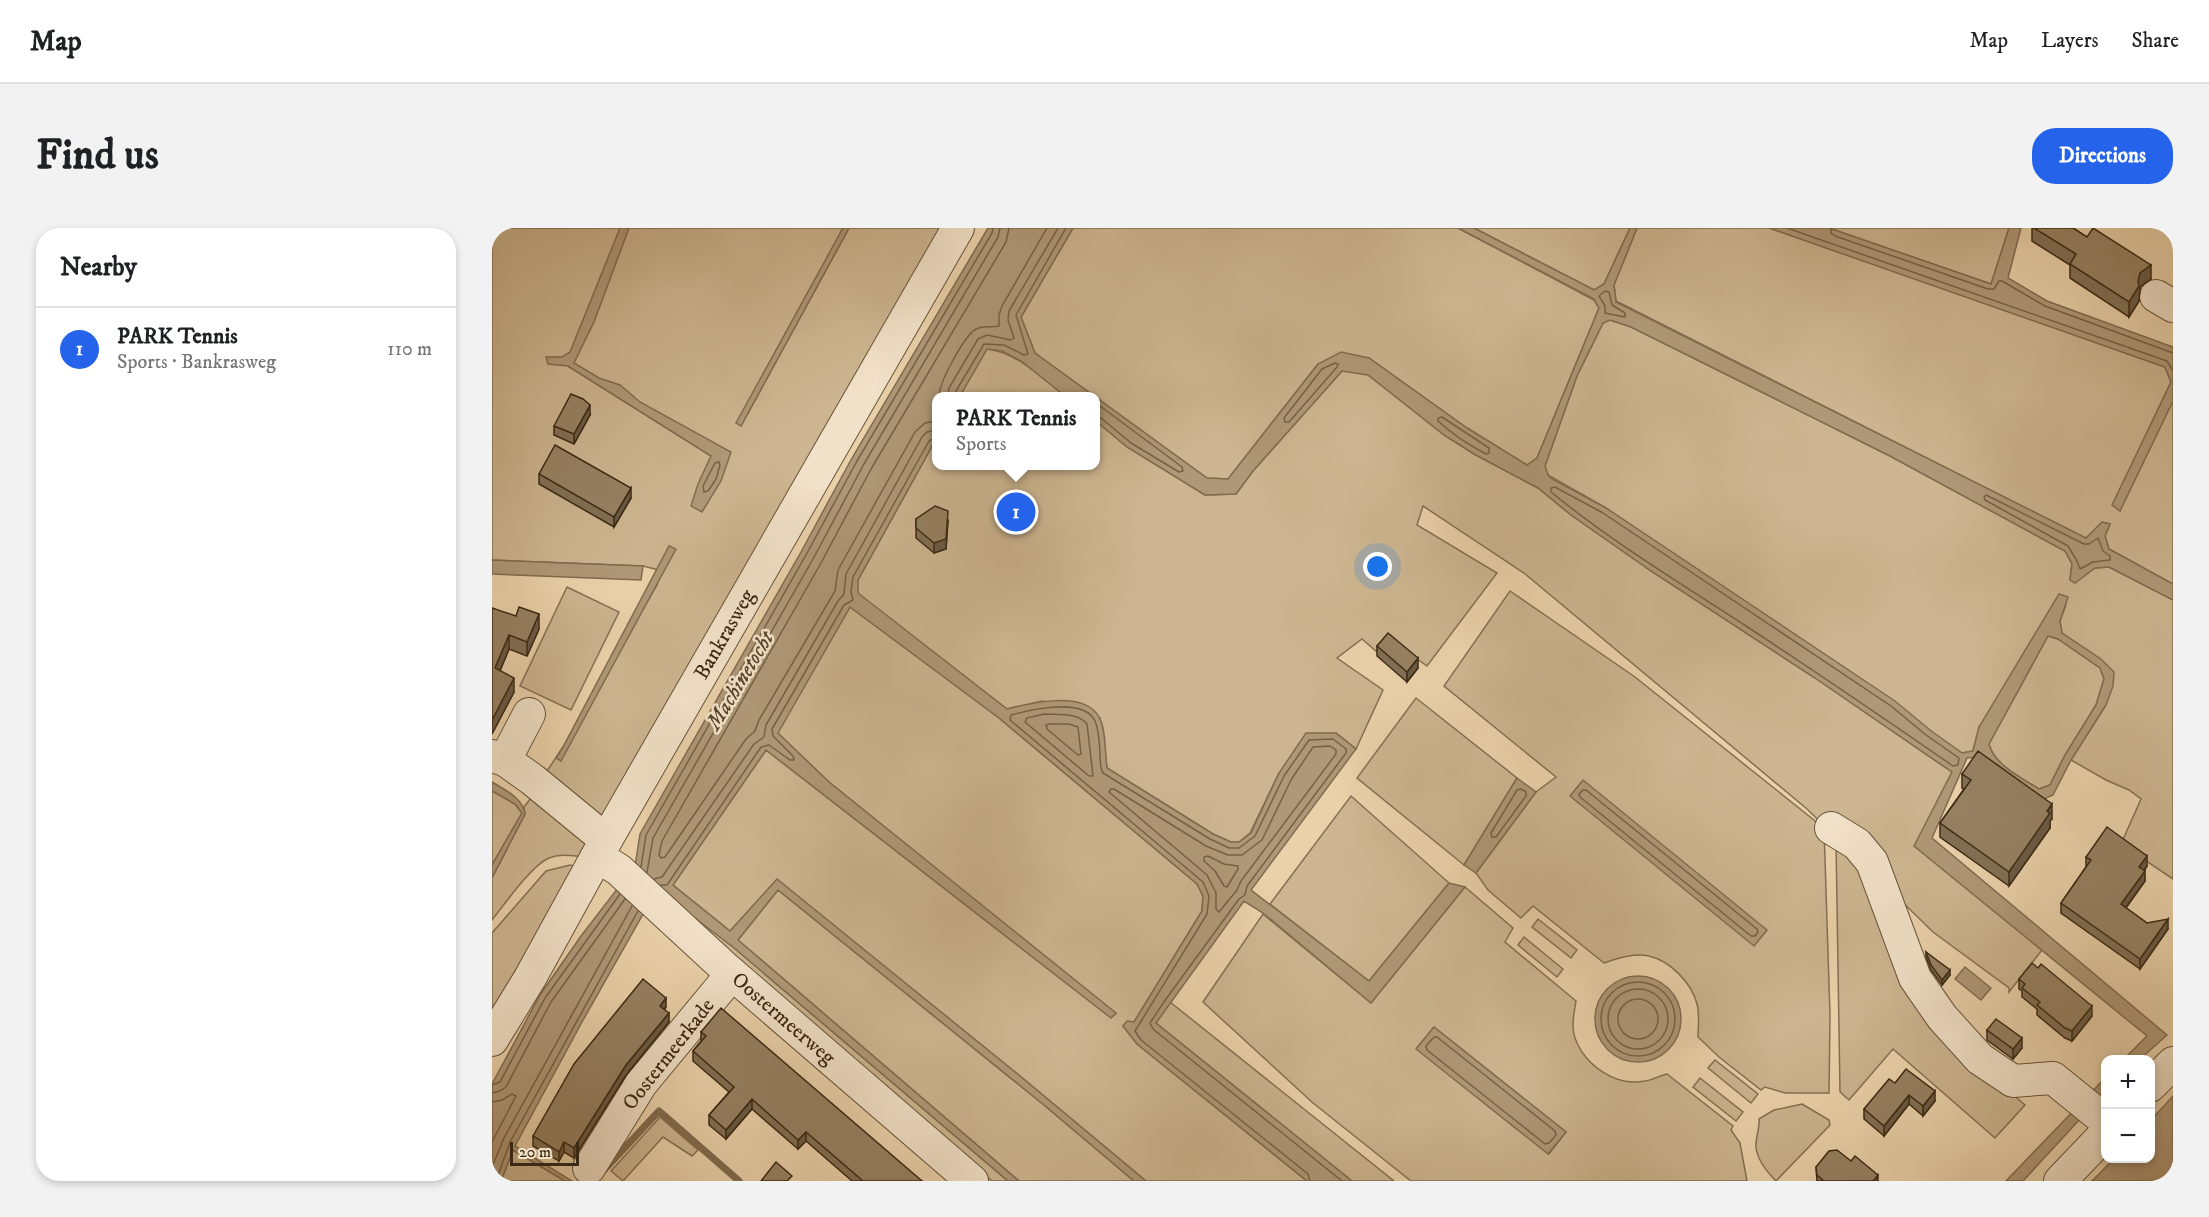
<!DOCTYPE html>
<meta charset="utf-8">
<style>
:root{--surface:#fff;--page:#f2f2f2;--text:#202124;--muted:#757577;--line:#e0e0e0;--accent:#2563eb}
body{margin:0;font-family:"IM FELL DW Pica",serif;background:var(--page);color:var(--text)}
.controls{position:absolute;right:18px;bottom:18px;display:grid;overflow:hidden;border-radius:12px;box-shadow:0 3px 9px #0003}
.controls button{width:54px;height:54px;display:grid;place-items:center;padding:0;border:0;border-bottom:2px solid var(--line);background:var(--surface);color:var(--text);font:30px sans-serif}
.scale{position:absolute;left:18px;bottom:15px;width:69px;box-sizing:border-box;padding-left:6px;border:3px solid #3c2a13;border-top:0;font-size:16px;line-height:21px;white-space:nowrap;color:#3c2a13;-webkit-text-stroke:4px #f1e1c8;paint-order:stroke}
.you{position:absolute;left:886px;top:339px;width:21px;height:21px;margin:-15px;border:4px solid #fff;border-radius:50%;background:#1a73e8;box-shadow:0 0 0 9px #1a73e833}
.badge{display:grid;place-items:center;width:39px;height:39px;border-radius:50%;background:var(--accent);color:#fff;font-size:20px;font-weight:700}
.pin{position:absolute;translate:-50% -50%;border:3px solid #fff;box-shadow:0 2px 6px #0006}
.popup{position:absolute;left:440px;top:164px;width:168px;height:78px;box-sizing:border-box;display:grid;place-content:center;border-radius:12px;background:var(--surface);filter:drop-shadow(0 2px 4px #0005);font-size:20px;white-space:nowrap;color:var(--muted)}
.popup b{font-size:22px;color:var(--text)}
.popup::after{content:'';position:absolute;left:50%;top:100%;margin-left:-12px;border:12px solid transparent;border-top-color:var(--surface)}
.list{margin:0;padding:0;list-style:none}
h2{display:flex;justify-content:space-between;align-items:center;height:78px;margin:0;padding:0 24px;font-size:26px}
h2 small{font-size:20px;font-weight:400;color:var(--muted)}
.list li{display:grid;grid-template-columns:39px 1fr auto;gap:18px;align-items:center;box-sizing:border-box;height:84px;padding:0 24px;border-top:2px solid var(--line)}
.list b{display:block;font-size:22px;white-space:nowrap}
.list p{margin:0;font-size:20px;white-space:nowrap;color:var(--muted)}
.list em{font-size:20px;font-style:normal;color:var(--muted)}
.map{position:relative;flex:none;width:1681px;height:953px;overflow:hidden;border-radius:24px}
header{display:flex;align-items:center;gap:36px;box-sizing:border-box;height:84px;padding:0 30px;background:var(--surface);border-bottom:2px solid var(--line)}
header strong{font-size:28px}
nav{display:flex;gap:33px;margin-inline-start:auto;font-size:21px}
.intro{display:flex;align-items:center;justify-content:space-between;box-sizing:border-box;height:144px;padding:0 36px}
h1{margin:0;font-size:42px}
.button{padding:15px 27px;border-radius:24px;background:var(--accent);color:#fff;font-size:21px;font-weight:700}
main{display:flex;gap:36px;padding:0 36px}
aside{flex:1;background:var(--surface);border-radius:24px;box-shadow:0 3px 9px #0003}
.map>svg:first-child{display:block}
</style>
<header>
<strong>Map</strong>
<nav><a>Map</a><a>Layers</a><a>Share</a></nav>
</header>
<div class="intro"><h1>Find us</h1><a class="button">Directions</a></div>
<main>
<aside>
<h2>Nearby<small></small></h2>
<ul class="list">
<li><span class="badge">1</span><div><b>PARK Tennis</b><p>Sports · Bankrasweg</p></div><em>110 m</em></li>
</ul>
</aside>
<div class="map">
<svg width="1681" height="953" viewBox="0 0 1681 953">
<rect width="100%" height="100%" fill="#ead1aa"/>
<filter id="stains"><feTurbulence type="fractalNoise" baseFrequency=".00333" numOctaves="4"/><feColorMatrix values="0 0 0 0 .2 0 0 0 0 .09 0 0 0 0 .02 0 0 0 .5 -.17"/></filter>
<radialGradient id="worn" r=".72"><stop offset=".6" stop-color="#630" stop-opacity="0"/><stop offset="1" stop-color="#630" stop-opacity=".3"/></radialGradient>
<g fill="#ccb590" stroke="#847052" stroke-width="1.5" fill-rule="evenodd">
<path d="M0,0h351l-102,198 108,-198h97l-346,599 -55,-53 18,-27 94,-162 9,-32 -7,17 -16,-4 -151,-6zM76,138l155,85 -12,5z"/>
<polygon points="581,0 966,0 1102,72 1107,80 1045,230 1035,237 975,200 877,130 826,136 736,251 715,250 543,125 529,89"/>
<polygon points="982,0 1138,0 1112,56 1102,62"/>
<polygon points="1145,0 1280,0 1673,139 1679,154 1623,272 1681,172 1681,356 1617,321 1613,308 1618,296 1610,294 1595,311 1124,73 1122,57"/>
<polygon points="1337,0 1517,0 1499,56"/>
<polygon points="1118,92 1139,99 1398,228 1573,323 1580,336 1578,351 1603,340 1617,339 1681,372 1681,651 1629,616 1649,571 1637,562 1614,552 1579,532 1614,477 1616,440 1608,431 1570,405 1568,393 1574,377 1487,499 1481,523 1470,525 1114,280 1056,247 1053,238 1085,148 1111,95"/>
<path d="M495,121c31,4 54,28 78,47h-105z"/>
<polygon points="850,143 875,146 952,207 982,226 1046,260 1079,287 1159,343 1323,450 1460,544 1423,618 1550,722 1517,764 1517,760 1441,704 1315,581 1032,345 931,278 925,297 1005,345 935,438 898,412 885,424 870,411 845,430 891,462 864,521 844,505 787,545 758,605 747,614 739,614 721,606 615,540 608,490 550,473 515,481 365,365 366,352 444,211 444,238 604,238 604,193 635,219 713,267 744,266 761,243"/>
<polygon points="75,359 127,384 79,482 28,458"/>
<path d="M1018,363l125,86 189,151 6,187 -1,78h-44l-20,-6 -4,3 -42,-33 -21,-20c0,-11 2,-22 -1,-33 -5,-20 -26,-43 -48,-48 -15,-3 -31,2 -45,7l-71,-57 -12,12 -33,-28 -12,-17 60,-81 20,-15 -112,-91z"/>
<polygon points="358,379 507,490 705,656 711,668 710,683 642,794 631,798 645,816 815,953 654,953 528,848 285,652 238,703 181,657 274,522 619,789 624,786 337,554 285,505"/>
<path d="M1556,408l10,3 42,29 4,11 -8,26 -31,50 -15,30 -11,4c-17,-11 -45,-24 -50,-45z"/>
<polygon points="924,470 1025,550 972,637 865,550"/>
<polygon points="0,563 23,576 30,585 0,637"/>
<path d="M42,566l53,40 -1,23c-13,-1 -26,-4 -37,1 -17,7 -45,47 -57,62v-42l33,-64 -1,-7z"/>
<polygon points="859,568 957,655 877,753 778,676"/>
<polygon points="1344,613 1378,648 1475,827 1533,877 1503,910 1401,821 1357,872 1348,864"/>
<polygon points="78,637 87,640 0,794 0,705 54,643"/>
<path d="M973,659l48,41 -8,14 71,59c-2,12 -5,26 -1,37 10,27 40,49 70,43 7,-1 14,-5 22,-7l66,52 -2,4 9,13 7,38h-336l-98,-78 -110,-101 60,-88 108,89zM942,799l132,105 -17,22 -132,-106z"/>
<polygon points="167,662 241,719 516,953 500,953 262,744 251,746"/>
<polygon points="286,662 552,877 642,953 527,953 246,712"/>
<polygon points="1046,691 1085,722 1079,730 1040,699"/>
<polygon points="1032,709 1071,741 1065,749 1026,717"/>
<polygon points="678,774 902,953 860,953 664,795"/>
<polygon points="1223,832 1266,866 1259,875 1216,840"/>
<polygon points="1208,850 1251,884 1244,893 1201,859"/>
<path d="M1310,876l27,16 1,5 -54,56c-9,-9 -18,-20 -20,-33 -1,-9 4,-20 3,-29l15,-9z"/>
<polygon points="168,889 206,922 200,928 171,909 131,953 119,943"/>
<polygon points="21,922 73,953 9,953"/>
</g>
<g fill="#af9877" stroke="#816c4f" stroke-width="1.5" fill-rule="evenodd">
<polygon points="128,0 137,0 102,94 82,135 107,150 128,157 148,174 239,224 229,253 210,284 199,278 206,256 219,228 76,138 56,136 54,129 70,129 78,124"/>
<polygon points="351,0 357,0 249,198 244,195"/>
<path d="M496,0h85l-52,89 14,36 172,125 21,1 90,-115 23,-12 28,6 98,70 60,37 10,-7 62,-150 -5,-9 -136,-71h16l120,62 10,-6 26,-56h7l-23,57 2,17 470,236 16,-16 8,2 -5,12 4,13 64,35v16l-64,-33 -14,1 -20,15 -5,-3 2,-16 -7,-13 -175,-95 -259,-129 -21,-7 -7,3 -26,53 -32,90 3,9 4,4 54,29 289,193 35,29 32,23 11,-2 6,-24 80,-133 9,3 -8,24 2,12 39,26 13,13 -1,14 -7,19 -35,55 -18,35 -13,6 -59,-44 -14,1 -35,80 235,197 -27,24h-16l23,-23 -233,-190 38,-74 -137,-94 -164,-107 -80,-56 -33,-27 -64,-34 -30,-19 -76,-60 -26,-4 -89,100 -17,23 -31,1 -78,-48 -31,-26v-25h-31l-44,-35 -19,-10 -15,-2 -27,47h-24v43l-78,141v13l149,116c24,-6 77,-19 92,8 7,11 6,38 8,51l106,66 18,8h8l12,-9 28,-60 27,-40h30l20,16 -105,141 118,91 80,-98 16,4 -94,116 -108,-90 -19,-12 -88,122 196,158h-45l-170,-137 -14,-18 4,-5 7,1 68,-111 1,-15 -6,-12 -198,-166 -149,-111 -72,126 51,49 287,231 -5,5 -345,-268 -93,135 57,46 47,-52 243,197 126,105h-12l-90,-76 -266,-215 -40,50 281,241h-11l-275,-234 -74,-56 -13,18 -64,113 -67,124 57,35h-7l-52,-31 -12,31h-9v-97l48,-89 41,-59 54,-70 5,-32 161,-282 51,-94zM1556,408l10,3 42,29 4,11 -8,26 -31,50 -15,30 -11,4c-17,-11 -45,-24 -50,-45z"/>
<polygon points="1277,0 1337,0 1499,56 1517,0 1529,0 1516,50 1555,73 1681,119 1681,173 1628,283 1620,277 1679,154 1673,139"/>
<polygon points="177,318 184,321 69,533 64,530 71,519"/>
<polygon points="0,332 151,338 149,352 0,346"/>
<polygon points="1025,550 1044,564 984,645 972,637"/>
<polygon points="1091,552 1275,702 1262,718 1078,568"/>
<path d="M0,554c13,8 31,16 33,32l-33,64v-13l30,-52 -7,-9 -23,-13z"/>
<polygon points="1473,739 1499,760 1489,772 1463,751"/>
<circle cx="1146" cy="791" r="43"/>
<polygon points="942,799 1074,904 1056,926 924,821"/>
<polygon points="1613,850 1613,864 1531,953 1514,953"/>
<polygon points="1681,868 1681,953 1600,953 1622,931 1658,930 1659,892"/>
</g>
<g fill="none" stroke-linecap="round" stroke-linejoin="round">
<g stroke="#766145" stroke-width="1.5">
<polyline points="1295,0 1675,133 1681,143"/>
<polyline points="1339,0 1339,5 1343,8 1496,61 1502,61 1507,53 1510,53 1553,78 1681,125"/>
<polygon points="1113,63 1117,64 1120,77 1133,85 1133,89 1113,85 1113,78 1107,68"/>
<polygon points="843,135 846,136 845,139 797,194 793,194 792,190 830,141"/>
<path d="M447,168c0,-13 25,-60 37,-67 8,-4 16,-1 23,-3v-11l3,-9 45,-78"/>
<polyline points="456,168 457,160 486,111 495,107 519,112 522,110 516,92 517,83 566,0"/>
<polyline points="463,168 464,163 492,116 512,117 532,127 536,126 524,87 574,0"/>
<polyline points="604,175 690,239 691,243 687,244 639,215 609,190 604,189"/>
<path d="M950,189l47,31v5l-3,1c-17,-9 -34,-20 -48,-33v-3z"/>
<polyline points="444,193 433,195 423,204 346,342 343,363 267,492 263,503 254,511 173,629 169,630 167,627 170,613 329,335 379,241 514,14 517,0"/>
<polygon points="227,234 228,237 224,251 216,263 212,264 211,258 223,235"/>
<path d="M1063,259l48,26 288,193 35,29 33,23 -1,7 -5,1c-68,-47 -137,-94 -207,-140 -66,-43 -134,-84 -195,-134v-4z"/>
<polygon points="1494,267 1592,316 1597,316 1606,310 1611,323 1618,328 1618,332 1601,334 1588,341 1585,333 1576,318 1493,272 1492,269"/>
<path d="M552,486c13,1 34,-2 43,10l6,52h-4l-64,-54 2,-4z"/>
<polygon points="557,496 577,496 586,499 589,526 586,527 555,501 554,497"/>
<polygon points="838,518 844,522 844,526 749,653 745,662 727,684 724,681 724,665 715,647 617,564 619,561 622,561 714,618 736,627 750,627 770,612 799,552 821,519"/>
<polygon points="1029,561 1034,564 1034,568 1004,609 1000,609 999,605 1025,562"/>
<polygon points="1091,562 1094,562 1265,701 1266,704 1263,708 1259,708 1088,569 1087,566"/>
<polygon points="716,628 732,636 746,638 746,641 735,659 732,658 723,643 712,633 712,629"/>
<polyline points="149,639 154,607 314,327 365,233 500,5 501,0"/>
<polyline points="155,644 161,610 321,331 372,236 506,9 508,0"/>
<polyline points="162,651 170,649 262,516 272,509 274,497 346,373 352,366 354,346 430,209 435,204 444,202"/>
<polyline points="169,657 175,657 269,519 277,517 298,532 302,532 301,528 281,508 280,501 352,377 361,372 359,364 361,349 437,213 444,209"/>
<circle cx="1146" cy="791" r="37"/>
<circle cx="1146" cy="791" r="30"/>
<circle cx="1146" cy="791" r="20"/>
<polygon points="942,809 945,809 1063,903 1064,907 1057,915 1053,916 935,822 934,818"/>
<polyline points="0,857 8,854 53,770 128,666"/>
<polyline points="0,865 8,863 14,859 59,774 133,671"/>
<polyline points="0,874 10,872 20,866 24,868 0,914"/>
<polyline points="0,939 12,910 140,678"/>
<polyline points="4,953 18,914 146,683"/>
<path d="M818,953l-2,-7 -167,-134 -6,-9 72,-117 2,-18 -6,-14 -193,-162 1,-5c19,-5 73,-18 84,6 6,13 4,33 6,47l2,5 107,66 19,9h10l16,-12 29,-60 25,-36 24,-1 13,10v4l-99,133 -2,9 -6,4 -73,100 -16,24 3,6 189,152"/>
</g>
<polyline stroke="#816c4f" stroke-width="7" points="112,942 167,883 247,953"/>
<g stroke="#685439" stroke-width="34">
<g id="minor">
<polyline points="1664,68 1681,78"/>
<polyline points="0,528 13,532 37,486"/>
<polyline points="13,532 41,552 114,612"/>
<polyline points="1339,600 1365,616 1380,634 1423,750 1450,789 1488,831 1521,853 1561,850 1614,893"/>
<polyline points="105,628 127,642 231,738 480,953"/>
<polyline points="0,812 38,750 105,628 466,0"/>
<polyline points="1658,858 1681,835"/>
<polyline points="97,940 149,856 240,746"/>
<polyline points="1568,953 1614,905"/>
</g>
</g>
<use href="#minor" stroke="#f1e1c8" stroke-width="32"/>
</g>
<g fill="#816f54" stroke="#3c2a13" stroke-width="1.5">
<polygon points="1540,0 1581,0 1659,51 1648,59 1647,73 1637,89 1578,50 1578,37 1540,13"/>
<polygon points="98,187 82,216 62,207 62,198"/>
<polygon points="47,246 139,270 122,299 47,256"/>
<polygon points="424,291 456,292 454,321 442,325 424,310"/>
<polygon points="0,380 47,401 35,428 17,421 8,443 22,464 0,506"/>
<polygon points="885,418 926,440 915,454 885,428"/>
<polygon points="1470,546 1560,591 1558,593 1558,600 1517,658 1448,609 1448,595 1472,561 1470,560"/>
<polygon points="1594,629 1655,638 1652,643 1653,653 1634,680 1655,695 1676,701 1648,741 1569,685 1569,675 1594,639"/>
<polygon points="1434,724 1458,747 1450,757 1439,742 1434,729"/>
<polygon points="1527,751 1600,788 1580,813 1573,810 1545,787 1545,781 1530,769 1530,763 1527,761"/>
<polygon points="174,779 172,782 177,794 134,847 82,930 72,924 67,933 41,918 41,908"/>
<polygon points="1495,802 1530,820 1521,831 1495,812"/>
<polygon points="209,804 430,953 360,953 314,913 306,921 260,881 234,911 217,897 217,887 237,864 201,833 201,823 209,813"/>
<polygon points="1403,855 1443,873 1431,888 1417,876 1392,908 1372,891 1372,881"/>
<polygon points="1359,933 1386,953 1325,953 1324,939"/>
</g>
<g fill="#695a45" stroke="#3c2a13" stroke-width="1.5">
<polygon points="1659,37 1659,51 1648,59 1647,73 1637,89 1637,74 1648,45"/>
<polygon points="98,177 98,187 82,216 82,206"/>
<polygon points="139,260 139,270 122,299 122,289"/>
<polygon points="456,292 454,321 442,325 442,315"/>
<polygon points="47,386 47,401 35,428 35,414"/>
<polygon points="17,407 17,421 3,454 3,440"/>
<polygon points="926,430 926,440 915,454 915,444"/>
<polygon points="22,450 22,464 0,506 0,492"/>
<polygon points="1560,576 1560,591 1558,593 1558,600 1517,658 1517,644"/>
<polygon points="1655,628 1655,638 1647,649 1647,639"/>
<polygon points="1653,643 1653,653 1629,686 1629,676"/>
<polygon points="1676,691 1676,701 1648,741 1648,731"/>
<polygon points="1458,742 1458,747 1450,757 1450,752"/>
<polygon points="174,770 174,779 168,787 168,778"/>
<polygon points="1600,778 1600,788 1580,813 1580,803"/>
<polygon points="177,785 177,794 134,847 82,930 82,920 134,837"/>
<polygon points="1530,810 1530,820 1521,831 1521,821"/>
<polygon points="1443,863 1443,873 1431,888 1431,878"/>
<polygon points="1417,867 1417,876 1392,908 1392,898"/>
<polygon points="260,871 260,881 234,911 234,902"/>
<polygon points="314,904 314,913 306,921 306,912"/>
<polygon points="72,914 72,924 67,933 67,924"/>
<polygon points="1386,947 1386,953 1381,953"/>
</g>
<g fill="#968162" stroke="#3c2a13" stroke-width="1.5">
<polygon points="1542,0 1581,0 1595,9 1601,0 1659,37 1648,45 1646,53 1647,58 1637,74 1578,36 1584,26"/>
<polygon points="79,166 91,171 98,177 82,206 62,198"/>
<polygon points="63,217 139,260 122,289 47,246"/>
<polygon points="443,278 456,283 454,311 442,315 424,300 424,291"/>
<polygon points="27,379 47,386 35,414 17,407 3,440 22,450 0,492 0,380 24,388"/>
<polygon points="896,405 926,430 915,444 885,418"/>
<polygon points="1486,523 1560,576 1555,583 1558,585 1517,644 1448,595 1479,552 1470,546"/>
<polygon points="1615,599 1655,628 1647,639 1653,643 1629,676 1655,695 1676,691 1648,731 1569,675 1599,632 1594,629"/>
<polygon points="1434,724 1458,742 1450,752 1439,737"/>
<polygon points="1540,735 1546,740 1549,736 1600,778 1580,803 1573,800 1545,777 1548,774 1530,760 1533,756 1527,751"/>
<polygon points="151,751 174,770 168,778 177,785 134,837 82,920 72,914 67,924 41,908 82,836"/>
<polygon points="229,780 430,953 371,953 314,904 306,912 260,871 234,902 217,887 242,859 201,823 214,808 209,804"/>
<polygon points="1504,791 1530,810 1521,821 1495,802"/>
<polygon points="1414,841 1443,863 1431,878 1417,867 1392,898 1372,881 1397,851 1403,855"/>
<polygon points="1345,922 1359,933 1363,928 1386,947 1381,953 1332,953 1325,947 1324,939 1337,923"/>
<polygon points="284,934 300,948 295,953 269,953"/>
</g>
<g text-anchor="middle" stroke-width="5" stroke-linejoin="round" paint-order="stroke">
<g font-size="21" fill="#3c2a13" stroke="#f1e1c8">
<text transform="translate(232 406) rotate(-60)" y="7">Bankrasweg</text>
<text transform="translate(292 790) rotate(41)" y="7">Oostermeerweg</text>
<text transform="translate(176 826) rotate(-52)" y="7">Oostermeerkade</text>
</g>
<g font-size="22" font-style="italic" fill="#59462c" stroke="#f1e1c8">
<text transform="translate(247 452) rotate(-59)" y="8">Machinetocht</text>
</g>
</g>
<rect width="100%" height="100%" filter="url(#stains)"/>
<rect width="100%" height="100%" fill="url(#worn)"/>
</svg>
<div class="controls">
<button>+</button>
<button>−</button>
</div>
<div class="scale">20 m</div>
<div class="you"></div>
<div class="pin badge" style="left:524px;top:284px">1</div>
<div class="popup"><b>PARK Tennis</b>Sports</div>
</div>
</main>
